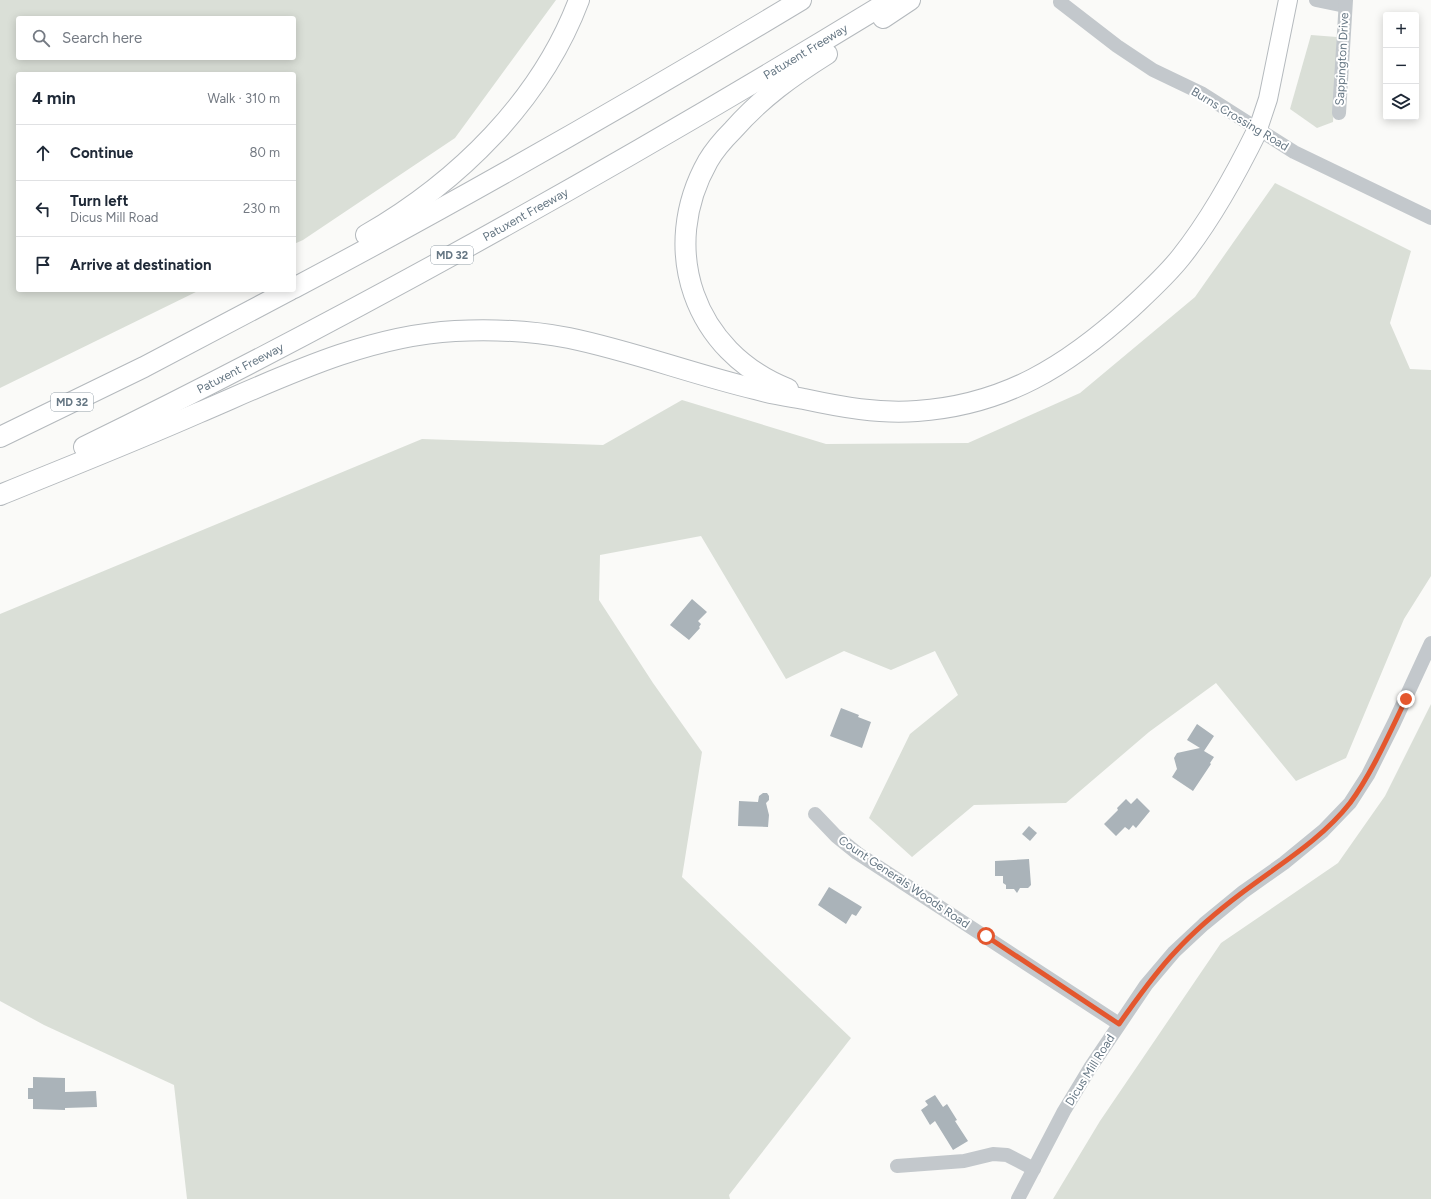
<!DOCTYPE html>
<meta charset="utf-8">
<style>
:root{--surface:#fff;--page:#f6f6f7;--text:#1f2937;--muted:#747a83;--line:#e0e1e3}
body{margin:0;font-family:Figtree,sans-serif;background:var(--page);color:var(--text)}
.controls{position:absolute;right:12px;top:12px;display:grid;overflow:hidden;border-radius:4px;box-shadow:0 2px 10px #0003}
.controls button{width:36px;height:36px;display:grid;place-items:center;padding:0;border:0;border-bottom:1px solid var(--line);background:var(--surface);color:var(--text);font:20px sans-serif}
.stop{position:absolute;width:12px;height:12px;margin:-9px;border:3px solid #e4572e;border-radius:50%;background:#fff}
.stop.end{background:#e4572e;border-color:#fff;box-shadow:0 1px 4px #0008}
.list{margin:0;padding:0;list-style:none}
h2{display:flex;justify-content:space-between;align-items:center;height:52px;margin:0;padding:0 16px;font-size:17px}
h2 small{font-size:13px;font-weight:400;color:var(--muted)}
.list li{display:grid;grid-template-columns:26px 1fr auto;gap:12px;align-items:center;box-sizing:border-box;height:56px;padding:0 16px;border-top:1px solid var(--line)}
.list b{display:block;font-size:15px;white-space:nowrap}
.list p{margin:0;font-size:13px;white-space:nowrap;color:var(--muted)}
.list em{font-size:13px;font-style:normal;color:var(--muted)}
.icon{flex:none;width:22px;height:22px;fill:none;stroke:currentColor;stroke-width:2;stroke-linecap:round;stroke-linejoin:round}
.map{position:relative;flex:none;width:1431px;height:1199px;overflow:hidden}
.search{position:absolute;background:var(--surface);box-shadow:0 2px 10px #0003;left:16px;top:16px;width:280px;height:44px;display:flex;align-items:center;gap:10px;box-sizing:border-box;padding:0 14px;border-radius:4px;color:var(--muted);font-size:15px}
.panel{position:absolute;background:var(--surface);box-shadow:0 2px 10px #0003;left:16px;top:72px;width:280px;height:220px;border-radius:4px}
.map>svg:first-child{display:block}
</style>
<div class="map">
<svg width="1431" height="1199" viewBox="0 0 1431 1199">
<rect width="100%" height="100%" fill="#fafaf8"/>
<g fill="#dadfd7" fill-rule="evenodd">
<path d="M0,0h556l-101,138 -152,102 -9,4v-170h-276v216h182l-200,98zM18,18h276v40h-276z"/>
<polygon points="1311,35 1337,37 1333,122 1317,128 1290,109"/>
<polygon points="1275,183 1411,251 1390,323 1410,369 1431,370 1431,576 1404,619 1346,758 1296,781 1216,683 1149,732 1066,803 974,805 912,857 869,818 910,734 958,695 935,651 891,670 844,651 786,679 701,536 600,555 599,600 653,683 702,752 682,877 851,1038 729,1195 730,1199 187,1199 174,1085 44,1025 0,1001 0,614 422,439 603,445 682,400 826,444 968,443 1080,393 1195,297"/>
<polygon points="1431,704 1431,1199 1053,1199 1100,1121 1221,943 1338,863 1385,796"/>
</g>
<g fill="#aab3b9">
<polygon points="692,599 707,612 698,621 701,624 699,627 700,628 689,640 670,625"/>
<polygon points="841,708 859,715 858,717 871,722 862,748 830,736"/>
<polygon points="1197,724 1214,736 1204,751 1214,757 1210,763 1211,764 1193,791 1172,777 1177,769 1174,758 1177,753 1200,748 1187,740"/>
<polygon points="763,793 767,793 769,796 769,800 766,803 769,815 768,827 738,826 739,801 758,802 759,796"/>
<polygon points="1137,798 1150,811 1136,828 1133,825 1129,830 1125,827 1116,836 1104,824 1118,810 1117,808 1126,799 1131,804"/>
<polygon points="1029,826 1037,833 1030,841 1022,834"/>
<polygon points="1029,859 1031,885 1028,888 1020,888 1017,893 1014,889 1006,889 1006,885 1003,883 1003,876 995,876 995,861"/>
<polygon points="829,887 862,907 856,916 852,914 846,924 818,905"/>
<polygon points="33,1077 65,1078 65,1092 96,1091 97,1107 65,1108 65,1110 33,1109 33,1099 28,1099 28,1088 33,1088"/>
<polygon points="935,1095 943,1107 947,1104 957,1120 955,1121 968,1141 953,1150 935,1121 930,1125 921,1110 928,1105 925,1101"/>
</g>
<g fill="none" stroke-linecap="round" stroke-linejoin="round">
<g stroke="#b5babe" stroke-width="20">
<polyline id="major" points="1258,129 1268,99 1288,0"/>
</g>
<g stroke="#b4b9bd" stroke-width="22">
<g id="highway">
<polyline points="883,18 910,0"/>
<path d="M366,235c92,-53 175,-134 213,-235"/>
<path d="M294,288c172,-91 341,-188 507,-288"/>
<path d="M788,389c-94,-37 -130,-140 -80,-228 7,-12 16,-22 25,-31 28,-32 59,-54 94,-76"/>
<polyline points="0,437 144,367 290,290"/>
<path id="s1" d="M84,447c276,-135 545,-287 807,-447"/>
<path d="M0,495c66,-27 132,-53 198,-82 82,-35 166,-77 257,-82 38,-2 77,0 114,7 63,13 123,36 186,51 16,5 32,7 49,10 37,8 75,15 113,12 88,-6 150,-45 214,-103 17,-16 35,-32 50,-51 31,-39 55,-83 77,-128"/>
</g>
</g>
<g stroke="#c3c8cc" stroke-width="14">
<polyline points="1316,0 1345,6"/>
<polyline points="1060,2 1117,46 1153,70 1201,93 1294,152 1431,218"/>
<polyline points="1339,113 1346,0"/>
<polyline points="815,814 836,836 857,853 1119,1024"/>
<polyline points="897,1166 964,1161 993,1154 1007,1155 1034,1169"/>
<polyline points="1018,1199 1064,1111 1090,1068 1146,985 1174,952 1204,924 1243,892 1284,863 1323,831 1350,803 1368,775 1394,723 1431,643"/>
</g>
<use href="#major" stroke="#fff" stroke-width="18"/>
<use href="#highway" stroke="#fff" stroke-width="20"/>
</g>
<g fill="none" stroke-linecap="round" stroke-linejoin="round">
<path stroke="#e4572e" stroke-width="5" d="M986,936l133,88c18,-25 35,-50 56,-72 20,-22 44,-42 68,-60 37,-28 78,-52 107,-89 22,-30 40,-71 56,-104"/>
</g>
<g text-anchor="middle" stroke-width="4" stroke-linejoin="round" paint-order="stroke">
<g fill="#fff" stroke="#939fa8" stroke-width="1">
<rect x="431" y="246" width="42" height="18" rx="3"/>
<rect x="51" y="393" width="42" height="18" rx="3"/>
</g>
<g font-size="11" font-weight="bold" fill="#657683">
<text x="452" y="259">MD 32</text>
<text x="72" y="406">MD 32</text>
</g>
<g font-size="12" fill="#657683" stroke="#fff">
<text dy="4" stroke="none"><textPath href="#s1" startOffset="823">Patuxent Freeway</textPath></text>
<text transform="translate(1342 59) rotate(-87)" y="4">Sappington Drive</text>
<text transform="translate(1240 119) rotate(31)" y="4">Burns Crossing Road</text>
<text dy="4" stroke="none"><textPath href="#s1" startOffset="499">Patuxent Freeway</textPath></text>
<text dy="4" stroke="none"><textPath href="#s1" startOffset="175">Patuxent Freeway</textPath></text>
<text transform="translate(904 882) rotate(34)" y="4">Count Generals Woods Road</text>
<text transform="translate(1090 1070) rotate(-58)" y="4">Dicus Mill Road</text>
</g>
</g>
</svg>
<div class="controls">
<button>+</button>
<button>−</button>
<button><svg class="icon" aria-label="layers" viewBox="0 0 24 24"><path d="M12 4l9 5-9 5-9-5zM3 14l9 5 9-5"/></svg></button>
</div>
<div class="stop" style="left:986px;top:936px"></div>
<div class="stop end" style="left:1406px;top:699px"></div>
<div class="search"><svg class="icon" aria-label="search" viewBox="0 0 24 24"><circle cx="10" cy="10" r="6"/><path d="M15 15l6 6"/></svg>Search here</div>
<section class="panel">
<h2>4 min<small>Walk · 310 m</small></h2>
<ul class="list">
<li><svg class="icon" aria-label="ahead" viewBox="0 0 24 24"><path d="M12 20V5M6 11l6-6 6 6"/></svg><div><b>Continue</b></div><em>80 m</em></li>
<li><svg class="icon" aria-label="left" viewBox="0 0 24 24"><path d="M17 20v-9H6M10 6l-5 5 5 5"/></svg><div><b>Turn left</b><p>Dicus Mill Road</p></div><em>230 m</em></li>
<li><svg class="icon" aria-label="arrive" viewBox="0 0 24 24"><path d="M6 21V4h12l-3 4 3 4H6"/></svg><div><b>Arrive at destination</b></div></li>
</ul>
</section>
</div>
